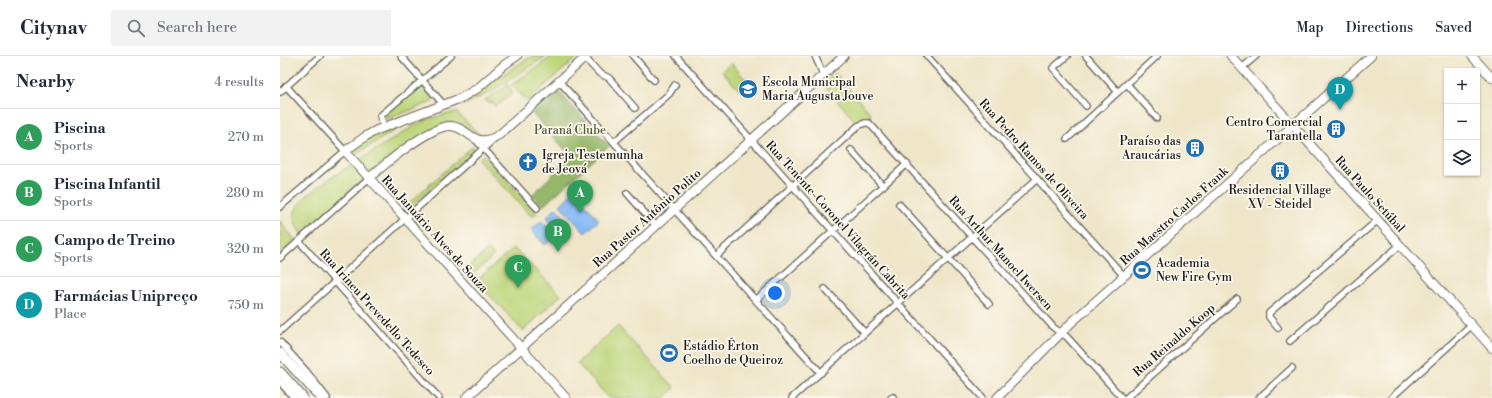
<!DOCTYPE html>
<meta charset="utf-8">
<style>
:root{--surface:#fff;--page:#f2f2f3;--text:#1f2937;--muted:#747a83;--line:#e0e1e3;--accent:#1f6fb2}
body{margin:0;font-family:"Libre Bodoni",serif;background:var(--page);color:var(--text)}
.controls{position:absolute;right:12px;top:12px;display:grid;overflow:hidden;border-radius:0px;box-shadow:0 1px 3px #0004}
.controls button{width:36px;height:36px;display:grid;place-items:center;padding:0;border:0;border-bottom:1px solid var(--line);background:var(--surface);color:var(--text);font:20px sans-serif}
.you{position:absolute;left:495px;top:237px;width:14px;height:14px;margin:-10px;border:3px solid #fff;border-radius:50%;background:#1a73e8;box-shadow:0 0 0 6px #1a73e833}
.badge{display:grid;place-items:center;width:26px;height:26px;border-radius:50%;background:var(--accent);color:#fff;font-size:13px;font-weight:700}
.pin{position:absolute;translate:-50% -33px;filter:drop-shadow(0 1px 2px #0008)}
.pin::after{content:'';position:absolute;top:21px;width:14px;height:12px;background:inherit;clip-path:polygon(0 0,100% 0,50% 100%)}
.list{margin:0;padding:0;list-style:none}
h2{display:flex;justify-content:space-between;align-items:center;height:52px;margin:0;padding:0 16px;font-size:17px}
h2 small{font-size:13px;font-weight:400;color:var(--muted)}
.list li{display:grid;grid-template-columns:26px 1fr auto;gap:12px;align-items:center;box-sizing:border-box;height:56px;padding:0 16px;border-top:1px solid var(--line)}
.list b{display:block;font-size:15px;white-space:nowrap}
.list p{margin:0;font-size:13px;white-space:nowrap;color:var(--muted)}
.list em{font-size:13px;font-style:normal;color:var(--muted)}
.icon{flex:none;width:22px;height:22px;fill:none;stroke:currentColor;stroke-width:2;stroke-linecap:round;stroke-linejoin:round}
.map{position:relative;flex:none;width:1212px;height:342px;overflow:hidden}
header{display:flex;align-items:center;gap:24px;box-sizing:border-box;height:56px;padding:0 20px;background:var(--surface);border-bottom:1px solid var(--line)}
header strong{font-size:19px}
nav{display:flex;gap:22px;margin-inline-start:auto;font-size:14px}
.search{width:280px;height:36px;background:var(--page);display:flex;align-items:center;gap:10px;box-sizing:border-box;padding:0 14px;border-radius:0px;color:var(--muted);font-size:15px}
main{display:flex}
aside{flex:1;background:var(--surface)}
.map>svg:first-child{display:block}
</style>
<header>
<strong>Citynav</strong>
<div class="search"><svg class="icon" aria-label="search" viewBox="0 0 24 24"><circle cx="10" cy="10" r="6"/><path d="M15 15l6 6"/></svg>Search here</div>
<nav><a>Map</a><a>Directions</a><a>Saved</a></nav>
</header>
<main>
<aside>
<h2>Nearby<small>4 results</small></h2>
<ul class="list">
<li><span class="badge" style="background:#2e9e5b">A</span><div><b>Piscina</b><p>Sports</p></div><em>270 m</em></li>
<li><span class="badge" style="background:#2e9e5b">B</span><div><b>Piscina Infantil</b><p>Sports</p></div><em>280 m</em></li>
<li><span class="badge" style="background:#2e9e5b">C</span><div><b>Campo de Treino</b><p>Sports</p></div><em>320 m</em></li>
<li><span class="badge" style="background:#0f9aa8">D</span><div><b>Farmácias Unipreço</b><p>Place</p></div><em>750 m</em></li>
</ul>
</aside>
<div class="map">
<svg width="1212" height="342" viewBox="0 0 1212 342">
<rect width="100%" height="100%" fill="#fbf7ec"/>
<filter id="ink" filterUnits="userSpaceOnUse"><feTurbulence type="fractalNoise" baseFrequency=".025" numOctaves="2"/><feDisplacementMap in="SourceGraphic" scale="8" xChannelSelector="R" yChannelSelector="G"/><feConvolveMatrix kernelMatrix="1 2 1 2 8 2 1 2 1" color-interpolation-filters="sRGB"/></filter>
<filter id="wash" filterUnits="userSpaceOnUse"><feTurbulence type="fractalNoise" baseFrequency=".012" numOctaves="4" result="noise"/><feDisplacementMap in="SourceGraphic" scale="16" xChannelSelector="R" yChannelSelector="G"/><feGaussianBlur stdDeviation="0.9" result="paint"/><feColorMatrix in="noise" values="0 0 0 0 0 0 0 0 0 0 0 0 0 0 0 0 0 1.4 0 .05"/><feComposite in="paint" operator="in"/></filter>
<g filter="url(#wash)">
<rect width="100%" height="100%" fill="#efe6c9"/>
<g fill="#bdd57a" stroke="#6c784b">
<polygon points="252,0 266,0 211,36 185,48 167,52 191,39"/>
<polygon points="273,0 299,0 247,45 231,29"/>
<polygon points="451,7 468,26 459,34 442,15"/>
<polygon points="555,17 591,58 588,63 583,63 576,66 543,28"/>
<polygon points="141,29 153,43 152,46 105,64 103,63 104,61"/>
<polygon points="228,29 233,37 215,51 212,46 208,47 205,44"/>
<path d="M176,56l24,23 -3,1c-14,-10 -21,-18 -39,-10l-69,47 -10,-13 58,-36 14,-6z"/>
<path d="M139,59l-67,42 -2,-4c10,-16 51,-30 69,-38z"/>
<polygon points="192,91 194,92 192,97 125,156 122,153"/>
<polygon points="203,99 257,157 252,161 198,103"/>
<path d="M73,108l12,14 -64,56c-3,-5 -7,-11 -7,-17 -1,-19 44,-43 59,-53z"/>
<polygon points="0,165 15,184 0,197"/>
<polygon points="234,192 281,239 243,275 196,225"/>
<polygon points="208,194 214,199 189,222 183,215"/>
<polygon points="338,270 395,332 384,342 329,342 297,307"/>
</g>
<polygon fill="#96b66a" stroke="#596943" points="277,34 329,90 263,150 252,139 291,100 252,57"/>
<g fill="#87bbf5" stroke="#526c88">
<polygon points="294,135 319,164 305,177 280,149"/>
<polygon points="276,152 289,166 279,175 267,161"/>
<polygon points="261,165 276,179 265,189 251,174"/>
</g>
</g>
<g filter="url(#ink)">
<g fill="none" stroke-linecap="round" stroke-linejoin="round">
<g stroke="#666359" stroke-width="8">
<g id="street">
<polyline points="121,0 164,49"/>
<polyline points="353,0 374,24"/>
<polyline points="396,0 703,342"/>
<polyline points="535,0 543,18"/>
<polyline points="647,0 844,220"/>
<polyline points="787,0 773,12 806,50"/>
<polyline points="806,0 838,36"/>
<polyline points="305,2 319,17 329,22 355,52"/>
<polyline points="962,12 976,0"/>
<polyline points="279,25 541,317"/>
<polyline points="847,28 877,62"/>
<polyline points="0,36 40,0"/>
<polyline points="104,71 100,60 171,0"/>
<polyline points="195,83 257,152"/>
<polyline points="787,83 877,0"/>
<polyline points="334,86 389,38 395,29"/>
<polyline points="571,94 603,130"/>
<polyline points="347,137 376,170"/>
<polyline points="619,148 709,248"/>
<polyline points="0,151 65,95 6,30"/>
<polyline points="19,185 159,342"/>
<polyline points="436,200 578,70 585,67 589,67 774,272 787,281 842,342"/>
<polyline points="0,202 89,122"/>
<polyline points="545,233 585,277"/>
<polyline points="476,244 627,108"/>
<polyline points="998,272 989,261 989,257 1098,164"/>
<polyline points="0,275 214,83"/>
<polyline points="1010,285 1120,189"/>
<polyline points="0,286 26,315 47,342"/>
<polyline points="0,326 14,342"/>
<polyline points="512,342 757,123"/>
<polyline points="611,342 613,341"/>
<polyline points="846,342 957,243"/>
<polyline points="979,342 1012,312"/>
<polyline points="1111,342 1192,269"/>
</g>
</g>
<g stroke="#666359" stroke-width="10">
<g id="secondary">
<polyline points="237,0 224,9 198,32 181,42 97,74 86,80 65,95 286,342"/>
<polyline points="951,0 1212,292"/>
<polyline points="1192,0 1212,22"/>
<path d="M89,122c15,-13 62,-53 82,-52 20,2 21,24 48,9l88,-79"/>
<polyline points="186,342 564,0"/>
<polyline points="717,342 791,267 1091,0"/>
</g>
</g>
<g stroke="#666359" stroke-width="11">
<g id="primary">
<polyline points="0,297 41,342"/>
<polyline points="0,316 23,342"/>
</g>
</g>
<use href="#street" stroke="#fff" stroke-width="5.5"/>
<use href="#secondary" stroke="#fff" stroke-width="8"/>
<use href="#primary" stroke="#fff" stroke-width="9"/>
</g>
</g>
<defs>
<g id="school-disc" transform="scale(1)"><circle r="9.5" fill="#1f6fb2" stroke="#fbf7ec"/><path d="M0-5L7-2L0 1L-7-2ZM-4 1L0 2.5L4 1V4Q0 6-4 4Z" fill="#fff"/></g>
<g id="building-disc" transform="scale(1)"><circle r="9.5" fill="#1f6fb2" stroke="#fbf7ec"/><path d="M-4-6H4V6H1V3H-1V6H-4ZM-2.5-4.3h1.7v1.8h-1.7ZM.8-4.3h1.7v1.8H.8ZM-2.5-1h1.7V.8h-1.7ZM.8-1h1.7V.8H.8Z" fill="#fff"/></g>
<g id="church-disc" transform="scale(1)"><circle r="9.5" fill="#1f6fb2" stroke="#fbf7ec"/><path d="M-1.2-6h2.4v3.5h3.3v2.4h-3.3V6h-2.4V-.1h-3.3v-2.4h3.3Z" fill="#fff"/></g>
<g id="stadium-disc" transform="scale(1)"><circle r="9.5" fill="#1f6fb2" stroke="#fbf7ec"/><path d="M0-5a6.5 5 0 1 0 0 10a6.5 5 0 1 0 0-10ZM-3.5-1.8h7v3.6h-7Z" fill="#fff"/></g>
</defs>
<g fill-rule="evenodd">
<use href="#school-disc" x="468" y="33"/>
<use href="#building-disc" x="1056" y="73"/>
<use href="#building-disc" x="915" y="92"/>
<use href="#church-disc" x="248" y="106"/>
<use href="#building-disc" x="1000" y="115"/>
<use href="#stadium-disc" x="862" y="214"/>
<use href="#stadium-disc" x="389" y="297"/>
</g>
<g text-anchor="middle" stroke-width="3.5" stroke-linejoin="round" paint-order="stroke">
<g font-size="12" fill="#1c1c1c" stroke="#fbf7ec" text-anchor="start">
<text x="482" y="30">Escola Municipal<tspan x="482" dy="14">Maria Augusta Jouve</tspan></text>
<text x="1042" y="70" text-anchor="end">Centro Comercial<tspan x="1042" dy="14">Tarantella</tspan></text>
<text x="901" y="89" text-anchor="end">Paraíso das<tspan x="901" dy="14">Araucárias</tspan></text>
<text x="262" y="103">Igreja Testemunha<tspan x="262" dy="14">de Jeová</tspan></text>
<text x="1000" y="138" text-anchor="middle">Residencial Village<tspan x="1000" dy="14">XV - Steidel</tspan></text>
<text x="876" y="211">Academia<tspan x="876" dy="14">New Fire Gym</tspan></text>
<text x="403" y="294">Estádio Érton<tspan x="403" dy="14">Coelho de Queiroz</tspan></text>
</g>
<g font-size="12" fill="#545d3d" stroke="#fbf7ec">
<text x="290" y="78">Paraná Clube</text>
</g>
<g font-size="12" fill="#1c1c1c" stroke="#fbf7ec">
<text transform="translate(754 103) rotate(48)" y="4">Rua Pedro Ramos de Oliveira</text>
<text transform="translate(1090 138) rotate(48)" y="4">Rua Paulo Setúbal</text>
<text transform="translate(894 160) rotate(-42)" y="4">Rua Maestro Carlos Frank</text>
<text transform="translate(367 162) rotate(-42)" y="4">Rua Pastor Antônio Polito</text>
<text transform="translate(558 164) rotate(48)" y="4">Rua Tenente-Coronel Vilagrán Cabrita</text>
<text transform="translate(155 178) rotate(48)" y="4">Rua Januário Alves de Souza</text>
<text transform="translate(721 197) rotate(48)" y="4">Rua Arthur Manoel Iwersen</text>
<text transform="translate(97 256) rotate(48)" y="4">Rua Irineu Prevedello Tedesco</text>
<text transform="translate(894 284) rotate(-41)" y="4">Rua Reinaldo Koop</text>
</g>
</g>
</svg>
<div class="controls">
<button>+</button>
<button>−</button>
<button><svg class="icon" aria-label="layers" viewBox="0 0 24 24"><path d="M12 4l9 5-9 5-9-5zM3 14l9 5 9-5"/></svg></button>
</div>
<div class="you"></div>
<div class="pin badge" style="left:300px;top:157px;background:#2e9e5b">A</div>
<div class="pin badge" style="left:278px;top:196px;background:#2e9e5b">B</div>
<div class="pin badge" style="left:238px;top:232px;background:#2e9e5b">C</div>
<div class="pin badge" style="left:1060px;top:54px;background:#0f9aa8">D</div>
</div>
</main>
